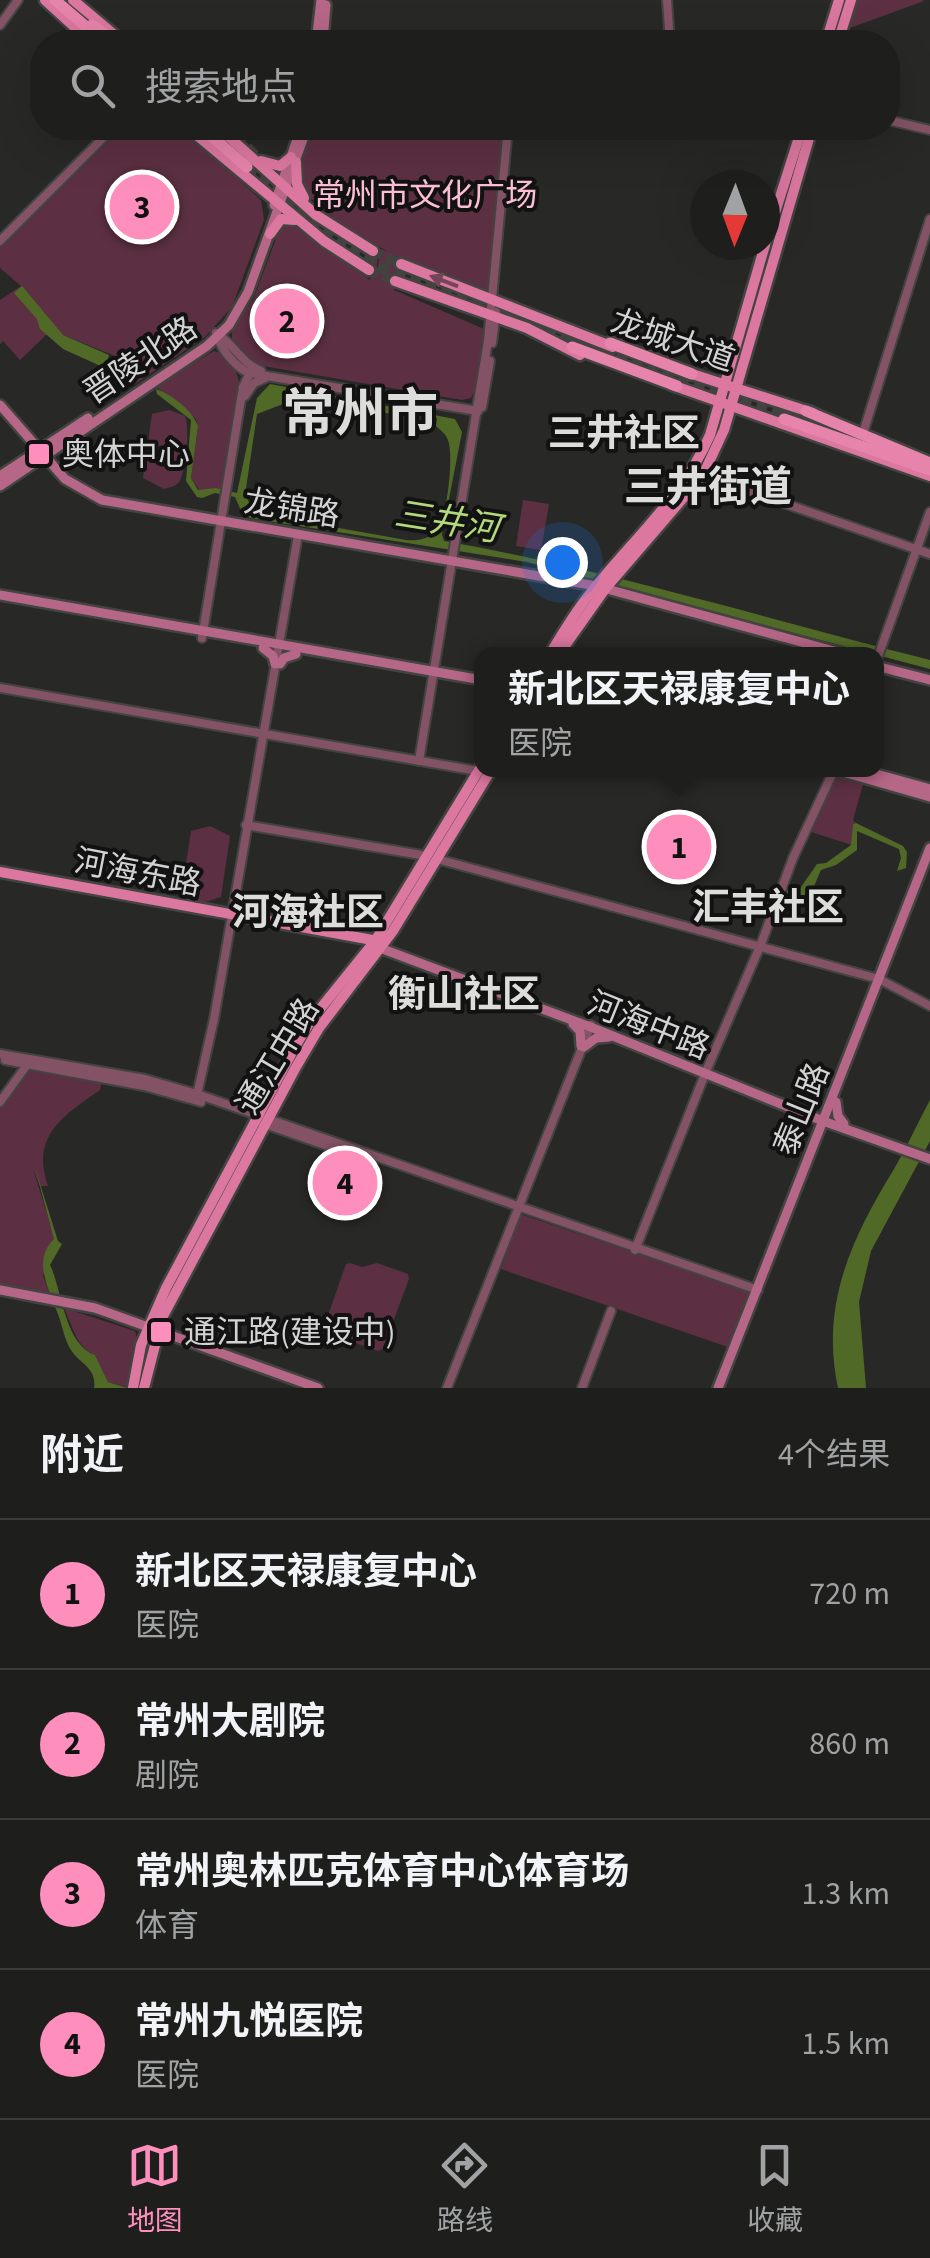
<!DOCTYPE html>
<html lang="zh">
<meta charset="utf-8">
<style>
:root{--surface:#1e1f1d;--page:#2b2c2a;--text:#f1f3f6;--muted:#a1a2a4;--line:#3c3d3b;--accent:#fe8ebc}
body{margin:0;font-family:"Source Sans 3","Noto Sans SC",sans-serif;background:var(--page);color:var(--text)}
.compass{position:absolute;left:690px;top:170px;width:90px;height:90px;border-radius:50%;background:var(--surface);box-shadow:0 10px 40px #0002;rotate:181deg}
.you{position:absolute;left:562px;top:562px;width:35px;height:35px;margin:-25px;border:8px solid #fff;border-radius:50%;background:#1a73e8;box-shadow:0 0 0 15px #1a73e833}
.badge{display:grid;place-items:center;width:65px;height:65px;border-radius:50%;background:var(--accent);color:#111;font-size:32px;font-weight:700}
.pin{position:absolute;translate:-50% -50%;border:5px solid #fff;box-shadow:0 2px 10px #0006}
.popup{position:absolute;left:474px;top:647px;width:410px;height:130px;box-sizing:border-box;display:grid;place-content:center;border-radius:20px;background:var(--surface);filter:drop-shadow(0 2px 8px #0005);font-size:32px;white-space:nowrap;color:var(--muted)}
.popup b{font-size:38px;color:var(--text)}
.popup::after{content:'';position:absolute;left:50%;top:100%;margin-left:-20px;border:20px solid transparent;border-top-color:var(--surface)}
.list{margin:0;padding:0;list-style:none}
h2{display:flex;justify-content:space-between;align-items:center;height:130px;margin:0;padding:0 40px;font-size:42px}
h2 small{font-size:32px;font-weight:400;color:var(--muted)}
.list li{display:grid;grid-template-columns:65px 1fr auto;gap:30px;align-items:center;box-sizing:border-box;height:150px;padding:0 40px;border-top:2px solid var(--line)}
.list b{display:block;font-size:38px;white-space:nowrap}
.list p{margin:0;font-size:32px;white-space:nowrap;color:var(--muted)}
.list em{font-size:32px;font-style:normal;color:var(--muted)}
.icon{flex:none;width:55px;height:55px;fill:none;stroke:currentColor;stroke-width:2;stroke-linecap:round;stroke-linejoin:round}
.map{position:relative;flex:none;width:930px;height:1388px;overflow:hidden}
.search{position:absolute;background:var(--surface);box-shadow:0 10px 40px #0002;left:30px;right:30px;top:30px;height:110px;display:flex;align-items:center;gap:25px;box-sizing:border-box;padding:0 35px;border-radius:40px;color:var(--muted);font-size:38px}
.sheet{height:730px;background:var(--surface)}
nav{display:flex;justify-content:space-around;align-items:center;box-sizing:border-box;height:140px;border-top:2px solid var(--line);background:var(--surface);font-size:28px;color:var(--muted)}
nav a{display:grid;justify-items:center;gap:5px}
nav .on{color:var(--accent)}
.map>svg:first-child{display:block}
</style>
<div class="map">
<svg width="930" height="1388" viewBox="0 0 930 1388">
<rect width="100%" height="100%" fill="#282927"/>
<g fill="#5c3042">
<polygon points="856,0 923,0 924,1 847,29"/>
<polygon points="117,128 182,128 261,200 264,220 232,307 205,337 132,386 115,356 63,335 46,335 20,360 3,341 0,344 0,300 21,286 0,268 0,246"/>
<path d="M314,128h190l-14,162 -14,-1 -76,-31 -6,32 90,39 -9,61 -4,8 -9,2 -205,-35 -25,-26v-8l22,-34 28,-74 11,2 77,55 5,-34 4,3 -4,33 6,-33 7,3c-24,-17 -87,-46 -89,-78 -1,-14 11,-33 15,-46z"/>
<path d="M214,351c13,3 23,18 25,32l-16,107 -7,-2 -15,4 -10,-14 7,-52 -2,-7 -41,-33z"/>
<path d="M169,410l16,6c5,10 1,56 -6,66 -4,5 -9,5 -15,7l-21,-11 9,-64z"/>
<polygon points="523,500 549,504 541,550 516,546"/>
<polygon points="842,775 864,781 853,820 856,823 853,824 852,845 808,831 833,780"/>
<polygon points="210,826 230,836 221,897 202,903 189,897 183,884 191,831"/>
<path d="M32,1069l70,11 -2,10c-36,25 -70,46 -52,96h-8l-7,-17 22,70 -12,37 7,18 -50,-10v-179l26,-35z"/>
<polygon points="520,1214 747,1291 749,1295 728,1347 501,1269"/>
<polygon points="350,1263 362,1267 377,1263 408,1274 409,1279 383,1349 378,1351 341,1338 324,1327 346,1264"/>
<path d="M64,1308l71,23 3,11 -8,46 -22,-6 -13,-27c-19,-8 -23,-30 -31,-47z"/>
</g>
<g fill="#516926" fill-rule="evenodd">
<polygon points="22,286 63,335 109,355 105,368 63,349 40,329 37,319 14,293"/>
<path d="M270,384l185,35 7,13 -20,103 2,6c164,29 324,78 486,119v9l-403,-107 -277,-44 -8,-5 -7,-16 -20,-4 -13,5 -5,-1 -11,-16 5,-61 -34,-26 -1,-5c14,5 36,20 42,37l-7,52 7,12 18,-2 21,5 20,-95zM286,393l105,21 6,-3 40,7 -1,8c4,4 9,7 11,12 8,13 0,83 -11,93 -9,9 -19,10 -30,9l-151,-27 -10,-18 12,-81 26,-10z"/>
<polygon points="856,823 903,846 907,852 906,868 897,871 901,858 899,849 857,831 857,850 836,865 821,870 811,893 801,896 783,895 783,891 799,890 817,864 826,863 851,845 853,824"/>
<path d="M930,1100v41l-59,110 -12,51 7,86h-28c-18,-84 14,-150 56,-219 13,-22 24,-47 36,-69z"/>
<path d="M35,1168l23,73 4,3 -12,21c12,24 14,79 45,90l13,27 20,6h-34c3,-20 -14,-24 -23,-38 -6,-9 -8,-21 -11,-30 -8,-26 -30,-58 -6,-81z"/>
</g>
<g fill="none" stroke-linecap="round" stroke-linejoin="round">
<g stroke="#424241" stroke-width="10" stroke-dasharray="10 5" stroke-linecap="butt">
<polyline points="373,251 401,264"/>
<polyline points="369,270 395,281"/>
</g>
<g stroke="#424241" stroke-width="11" stroke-dasharray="11 5.5" stroke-linecap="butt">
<polyline points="235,136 264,164"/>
<polyline points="247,167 340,245 405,280"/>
<polyline points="396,269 556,330"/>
<polyline points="544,333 583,347"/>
<polyline points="602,347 786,413"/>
</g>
<g stroke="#434442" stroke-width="12">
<g id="tertiary">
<polyline points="667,0 670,42"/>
<polyline points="0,25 18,0"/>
<polyline points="888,120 930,130"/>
<polyline points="0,241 113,128"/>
<path d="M216,333c4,15 19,34 33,40l229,38"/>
<path d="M216,333c18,11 25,30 45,38"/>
<polyline points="492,343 496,312"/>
<polyline points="245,396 254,383 267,377"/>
<polyline points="482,407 490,361"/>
<polyline points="864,430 930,219"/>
<polyline points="703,475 930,554"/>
<polyline points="202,638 243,387 250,373"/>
<polyline points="876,662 930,512"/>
<polyline points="0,688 478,771"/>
<polyline points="419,761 488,341 508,128"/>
<polyline points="246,825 427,856"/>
<polyline points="437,859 879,979 930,1006"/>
<polyline points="0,1054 145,1079 197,1094 758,1290"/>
<polyline points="5,1060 144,1086 201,1102"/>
<polyline points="197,1095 214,1019 298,535"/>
<polyline points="0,1102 27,1065"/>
<polyline points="262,1123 362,1158"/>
<polyline points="635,1250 707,1069 761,944 793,858 834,770"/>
<polyline points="447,1388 591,1025"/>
<polyline points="582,1388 611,1311"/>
</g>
</g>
<g stroke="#434442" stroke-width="14">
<g id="secondary">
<polyline points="316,42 321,0"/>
<polyline points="323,42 326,5"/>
<polyline points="274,205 301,128"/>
<polyline points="0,405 65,479 102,500 596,586 845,654"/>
<polyline points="0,476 88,418"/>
<polyline points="0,486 207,346 229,325 248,292 307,128"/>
<polyline points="0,595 482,680"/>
<polyline points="263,648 273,656 275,664"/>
<polyline points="280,664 284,658 296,654"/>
<polyline points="876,666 930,680"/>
<polyline points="836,770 930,797"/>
<polyline points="862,770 930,789"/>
<polyline points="380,948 593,1028 823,1121 930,1159"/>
<polyline points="573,1024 580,1031 581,1046"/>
<polyline points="584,1047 596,1038 609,1037"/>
<polyline points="836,1102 838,1116 844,1124"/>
<polyline points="0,1290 95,1308 318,1388"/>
<polyline points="718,1388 930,848"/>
</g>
</g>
<g stroke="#434442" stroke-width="15">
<g id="primary">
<polyline points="45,0 91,42"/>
<polyline points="73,0 123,42"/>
<polyline points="826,42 839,0"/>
<polyline points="838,42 851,0"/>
<polyline points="188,128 324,241 369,270"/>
<polyline points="219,128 316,215 373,251"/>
<polyline points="261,161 280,166 291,157"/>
<polyline points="296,162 297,184 304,198"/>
<polyline points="270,234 281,219 295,220"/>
<polyline points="765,244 802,128"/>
<polyline points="401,264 613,347"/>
<polyline points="395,281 527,328 580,355"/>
<polyline points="686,372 813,413"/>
<polyline points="672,385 930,476"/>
<path d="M550,654c13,-21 26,-44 43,-64 40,-50 91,-95 117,-155l55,-190"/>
<polyline points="559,654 605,589 703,475 724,430 812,128"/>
<polyline points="0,872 378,941"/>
<polyline points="133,1388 141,1345 166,1288 296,1045 312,1019 375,941 482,765"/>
<polyline points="144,1388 162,1318 296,1067 319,1028 393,931 491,770"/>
</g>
</g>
<g stroke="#434442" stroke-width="16">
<g id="trunk">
<polyline points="55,0 104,42"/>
<polyline points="92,25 117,42"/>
<polyline points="202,128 247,167"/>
<polyline points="225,128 233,134"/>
<polyline points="610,343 692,374"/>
<polyline points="572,347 677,386"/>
<polyline points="806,411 930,463"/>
<polyline points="784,419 930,470"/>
</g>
</g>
<use href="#tertiary" stroke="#835265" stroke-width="8"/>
<use href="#secondary" stroke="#b66787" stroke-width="9"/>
<use href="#primary" stroke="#dc77a0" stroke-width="10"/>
<use href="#trunk" stroke="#e784ac" stroke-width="11"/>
</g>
<defs><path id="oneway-solid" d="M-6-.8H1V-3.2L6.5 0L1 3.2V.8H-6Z" transform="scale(2.5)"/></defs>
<use fill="#764458" href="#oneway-solid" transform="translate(444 281) rotate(-159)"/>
<g fill="#fe8ebc" stroke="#111211" stroke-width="4">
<rect x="27" y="442" width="24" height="24" rx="5"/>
<rect x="149" y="1320" width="24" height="24" rx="5"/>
</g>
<g text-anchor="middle" stroke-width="8" stroke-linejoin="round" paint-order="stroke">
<g font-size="32" fill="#fcbed5" stroke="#111211">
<text x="425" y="206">常州市文化广场</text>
</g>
<g font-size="32" fill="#d2d3d2" stroke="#111211">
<text transform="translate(673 340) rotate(19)" y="11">龙城大道</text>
<text transform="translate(140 360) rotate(-34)" y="11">晋陵北路</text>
<text transform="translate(292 508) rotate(9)" y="11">龙锦路</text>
<text transform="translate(138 872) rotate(11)" y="11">河海东路</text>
<text transform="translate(649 1025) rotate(22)" y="11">河海中路</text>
<text transform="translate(277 1056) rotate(-59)" y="11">通江中路</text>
<text transform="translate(801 1109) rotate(-68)" y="11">泰山路</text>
</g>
<g font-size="32" fill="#d2d3d2" stroke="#111211" text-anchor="start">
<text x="62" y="465">奥体中心</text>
<text x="184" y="1343">通江路(建设中)</text>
</g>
<g font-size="35" font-style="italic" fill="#b4d97b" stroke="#111211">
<text transform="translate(447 521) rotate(9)" y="12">三井河</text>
</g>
<g font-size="38" font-weight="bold" fill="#dddedb" stroke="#111211">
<text x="624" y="446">三井社区</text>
<text x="768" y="920">汇丰社区</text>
<text x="308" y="925">河海社区</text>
<text x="464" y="1007">衡山社区</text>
</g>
<g font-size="42" font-weight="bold" fill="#dddedb" stroke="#111211">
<text x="708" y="501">三井街道</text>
</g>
<g font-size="52" font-weight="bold" fill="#dddedb" stroke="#111211">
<text x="360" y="431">常州市</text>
</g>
</g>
</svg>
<svg class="compass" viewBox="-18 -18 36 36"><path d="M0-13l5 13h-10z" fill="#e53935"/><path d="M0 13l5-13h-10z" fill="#a1a2a4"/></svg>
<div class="you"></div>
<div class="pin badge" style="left:679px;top:847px">1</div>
<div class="popup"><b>新北区天禄康复中心</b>医院</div>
<div class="pin badge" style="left:287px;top:321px">2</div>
<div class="pin badge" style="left:142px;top:207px">3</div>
<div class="pin badge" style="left:345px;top:1183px">4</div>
<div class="search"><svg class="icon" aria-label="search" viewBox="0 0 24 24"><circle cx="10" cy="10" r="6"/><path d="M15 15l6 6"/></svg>搜索地点</div>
</div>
<section class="sheet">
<h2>附近<small>4个结果</small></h2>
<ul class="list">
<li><span class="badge">1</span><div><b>新北区天禄康复中心</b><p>医院</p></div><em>720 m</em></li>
<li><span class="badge">2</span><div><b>常州大剧院</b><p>剧院</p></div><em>860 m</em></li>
<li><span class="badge">3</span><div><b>常州奥林匹克体育中心体育场</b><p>体育</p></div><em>1.3 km</em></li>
<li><span class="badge">4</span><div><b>常州九悦医院</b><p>医院</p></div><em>1.5 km</em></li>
</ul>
</section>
<nav>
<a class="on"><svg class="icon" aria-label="map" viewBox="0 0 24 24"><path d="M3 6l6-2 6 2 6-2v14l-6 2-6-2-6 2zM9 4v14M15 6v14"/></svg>地图</a>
<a><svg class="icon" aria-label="directions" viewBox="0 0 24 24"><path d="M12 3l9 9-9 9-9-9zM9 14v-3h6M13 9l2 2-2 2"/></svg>路线</a>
<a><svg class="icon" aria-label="saved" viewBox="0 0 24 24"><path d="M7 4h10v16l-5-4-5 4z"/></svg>收藏</a>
</nav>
